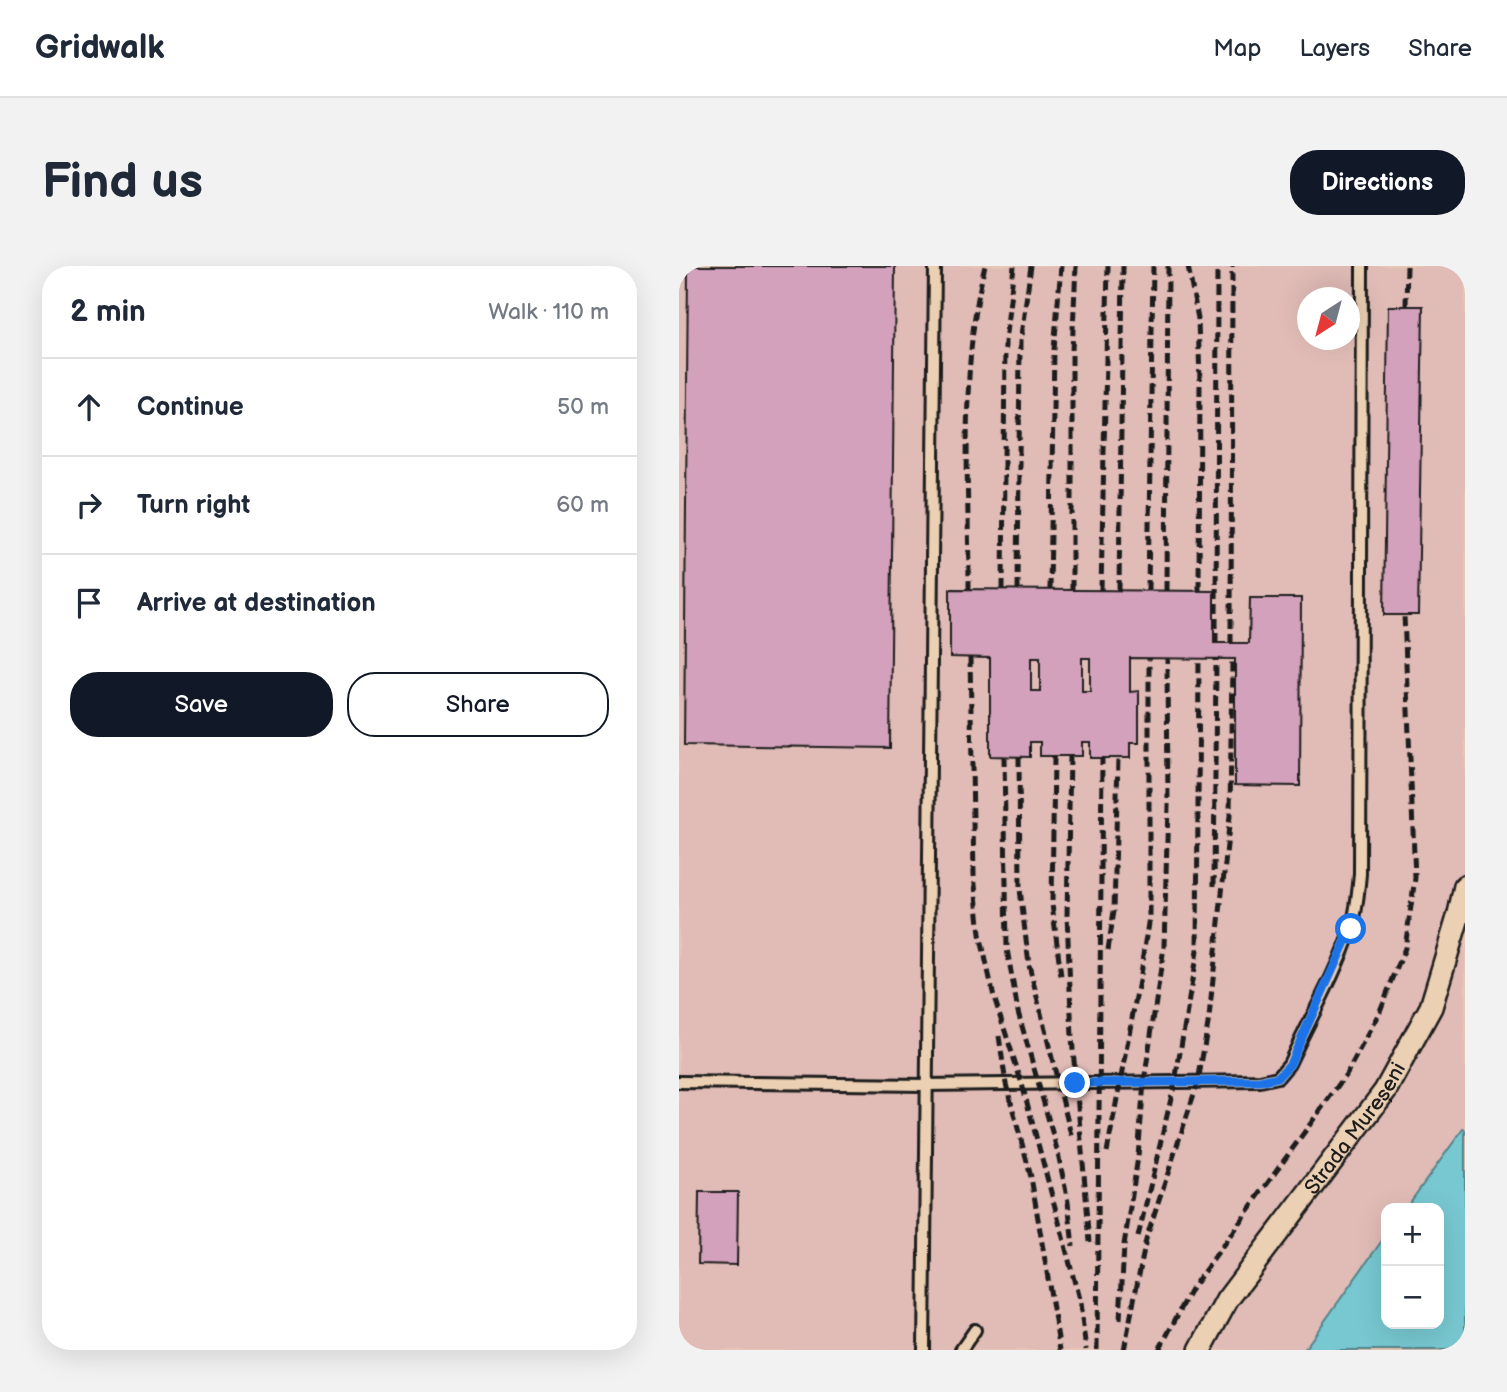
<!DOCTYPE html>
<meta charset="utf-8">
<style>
:root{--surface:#fff;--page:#f2f2f3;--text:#1f2937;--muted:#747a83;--line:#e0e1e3;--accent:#111827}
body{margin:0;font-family:"Balsamiq Sans",sans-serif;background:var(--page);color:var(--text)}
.controls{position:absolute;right:21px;bottom:21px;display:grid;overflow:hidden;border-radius:14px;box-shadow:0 7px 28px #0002}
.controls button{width:63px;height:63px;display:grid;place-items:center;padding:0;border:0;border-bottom:2px solid var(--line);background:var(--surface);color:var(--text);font:35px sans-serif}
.compass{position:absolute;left:618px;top:21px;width:63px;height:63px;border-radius:50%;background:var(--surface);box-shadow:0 7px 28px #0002;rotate:216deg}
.stop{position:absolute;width:21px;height:21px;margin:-16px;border:5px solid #1a73e8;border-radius:50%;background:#fff}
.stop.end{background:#1a73e8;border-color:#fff;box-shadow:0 2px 7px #0008}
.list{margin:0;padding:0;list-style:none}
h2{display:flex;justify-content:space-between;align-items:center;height:91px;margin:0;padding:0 28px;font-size:30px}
h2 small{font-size:23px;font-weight:400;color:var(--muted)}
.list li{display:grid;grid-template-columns:46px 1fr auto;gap:21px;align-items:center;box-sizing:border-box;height:98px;padding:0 28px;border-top:2px solid var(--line)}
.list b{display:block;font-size:26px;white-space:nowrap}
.list em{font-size:23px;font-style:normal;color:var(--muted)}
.actions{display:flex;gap:14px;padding:21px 28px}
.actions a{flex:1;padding:16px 0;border:2px solid var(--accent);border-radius:28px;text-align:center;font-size:24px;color:var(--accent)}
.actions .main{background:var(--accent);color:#fff}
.icon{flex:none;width:38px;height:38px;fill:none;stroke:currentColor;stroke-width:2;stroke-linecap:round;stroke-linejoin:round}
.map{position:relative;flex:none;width:786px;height:1084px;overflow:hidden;border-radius:28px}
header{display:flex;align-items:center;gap:42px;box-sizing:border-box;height:98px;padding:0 35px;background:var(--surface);border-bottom:2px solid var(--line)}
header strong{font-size:33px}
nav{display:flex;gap:38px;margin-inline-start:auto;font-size:24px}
.intro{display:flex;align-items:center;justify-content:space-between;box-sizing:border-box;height:168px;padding:0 42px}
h1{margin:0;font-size:49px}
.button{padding:18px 32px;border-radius:28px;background:var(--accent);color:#fff;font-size:24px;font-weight:700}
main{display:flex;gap:42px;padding:0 42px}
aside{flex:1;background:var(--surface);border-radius:28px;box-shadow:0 7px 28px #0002}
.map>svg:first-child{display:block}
</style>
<header>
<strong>Gridwalk</strong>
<nav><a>Map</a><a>Layers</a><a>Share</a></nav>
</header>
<div class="intro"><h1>Find us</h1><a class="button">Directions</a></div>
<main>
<aside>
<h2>2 min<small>Walk · 110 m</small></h2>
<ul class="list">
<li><svg class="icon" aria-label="ahead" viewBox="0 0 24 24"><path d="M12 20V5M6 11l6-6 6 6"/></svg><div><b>Continue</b></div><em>50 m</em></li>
<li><svg class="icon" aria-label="right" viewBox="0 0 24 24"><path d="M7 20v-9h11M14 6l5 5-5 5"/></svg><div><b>Turn right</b></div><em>60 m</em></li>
<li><svg class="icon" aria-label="arrive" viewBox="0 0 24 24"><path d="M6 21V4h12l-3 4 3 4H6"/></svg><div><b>Arrive at destination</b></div></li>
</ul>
<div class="actions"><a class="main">Save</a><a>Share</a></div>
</aside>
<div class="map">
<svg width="786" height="1084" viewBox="0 0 786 1084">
<rect width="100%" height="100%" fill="#e7c7b5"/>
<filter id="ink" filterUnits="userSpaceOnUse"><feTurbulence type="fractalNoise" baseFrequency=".0143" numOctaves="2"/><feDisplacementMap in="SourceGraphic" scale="14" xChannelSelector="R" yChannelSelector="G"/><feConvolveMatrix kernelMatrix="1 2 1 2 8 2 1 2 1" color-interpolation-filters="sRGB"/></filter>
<g filter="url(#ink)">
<path fill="#e1bcb7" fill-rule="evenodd" d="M0,0h786v1084h-786zM628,32h42v42h-42zM707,942h53v116h-53z"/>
<polygon fill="#78c8d1" stroke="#538389" stroke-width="2" points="784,863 786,864 786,1084 625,1084 707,969 707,1058 760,1058 760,942 727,942"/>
<g fill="#d3a1bc" stroke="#1c1c1c" stroke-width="2" fill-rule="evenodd">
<polygon points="9,0 216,0 211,482 5,479"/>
<polygon points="709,40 744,40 739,349 705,349"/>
<path d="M271,323l264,2v52h35l1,-45h51l-1,188 -65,-1v-126l-105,-1v34l9,-1v52h-9v15h-40v-16h-8v14h-42v-14h-10v15l-40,-1v-98l-40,-1zM352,392h9v33h-9zM403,392h8v33h-8z"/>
<polygon points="20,926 59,926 58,999 19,998"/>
</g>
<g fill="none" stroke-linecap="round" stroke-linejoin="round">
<g stroke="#1c1c1c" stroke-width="16">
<g id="lane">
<path d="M0,816l246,3 335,-4 18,-4 11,-13c20,-43 47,-91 62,-135 6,-18 7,-36 9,-55l2,-608"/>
<polyline points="245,1084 256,0"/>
<polyline points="282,1084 296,1064"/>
</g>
</g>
<g stroke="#1c1c1c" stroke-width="26">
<g id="street">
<path id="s1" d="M521,1084l27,-50 158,-209 46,-84 28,-93 6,-28"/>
</g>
</g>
<use href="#lane" stroke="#ecd0b3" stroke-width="10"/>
<use href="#street" stroke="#ecd0b3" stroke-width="21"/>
<g stroke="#1c1c1c" stroke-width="5" stroke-dasharray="10 5" stroke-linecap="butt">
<polyline points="509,0 519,53 521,115 520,325"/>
<polyline points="727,40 728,0"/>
<path d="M290,324c0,-104 -10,-223 16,-324"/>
<polyline points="324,324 326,76 335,0"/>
<polyline points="339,324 341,76 352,0"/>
<polyline points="371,324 375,84 382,0"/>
<polyline points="393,324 393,85 397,0"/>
<polyline points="422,324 429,0"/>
<polyline points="440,324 444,0"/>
<polyline points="469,324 474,0"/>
<polyline points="487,325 489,0"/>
<polyline points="537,377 538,0"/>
<polyline points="552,377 553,0"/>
<polyline points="291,391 295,609 301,668 315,731 343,818 380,956 401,1037 407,1084"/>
<polyline points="325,490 328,683 339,746 379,887 389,936 394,980"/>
<polyline points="340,490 341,623 350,699 393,873"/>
<polyline points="375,490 373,638 382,710"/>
<polyline points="391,490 388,649 393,772 411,976"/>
<polyline points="535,620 537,393"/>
<polyline points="429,684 435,645 439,492"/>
<polyline points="320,770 327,818 352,911 381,1084"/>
<polyline points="428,886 460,715 470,651 470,392"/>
<polyline points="459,971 496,816 518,685 520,393"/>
<polyline points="441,1054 445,979 459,891 465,816 485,681 489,539 488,392"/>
<polyline points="418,1084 423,492"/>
<polyline points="445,1084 467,974 519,816 530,752 551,550 553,393"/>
<polyline points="480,1084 513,1022 668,807 701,745 726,682 736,612 725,349"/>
</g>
</g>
</g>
<g fill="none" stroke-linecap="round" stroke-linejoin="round" filter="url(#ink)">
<polyline stroke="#1a73e8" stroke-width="9" points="396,817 581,815 599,811 611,798 672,663"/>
</g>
<g text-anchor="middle" stroke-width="6" stroke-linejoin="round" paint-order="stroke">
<g font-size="21" fill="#1c1c1c" stroke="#ecd0b3">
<text dy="7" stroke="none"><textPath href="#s1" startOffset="271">Strada Mureșeni</textPath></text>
</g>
</g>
</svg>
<div class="controls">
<button>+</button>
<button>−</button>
</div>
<svg class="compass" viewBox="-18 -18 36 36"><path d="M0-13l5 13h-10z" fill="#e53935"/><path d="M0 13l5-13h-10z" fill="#747a83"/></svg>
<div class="stop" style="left:672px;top:663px"></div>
<div class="stop end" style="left:396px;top:817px"></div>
</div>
</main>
